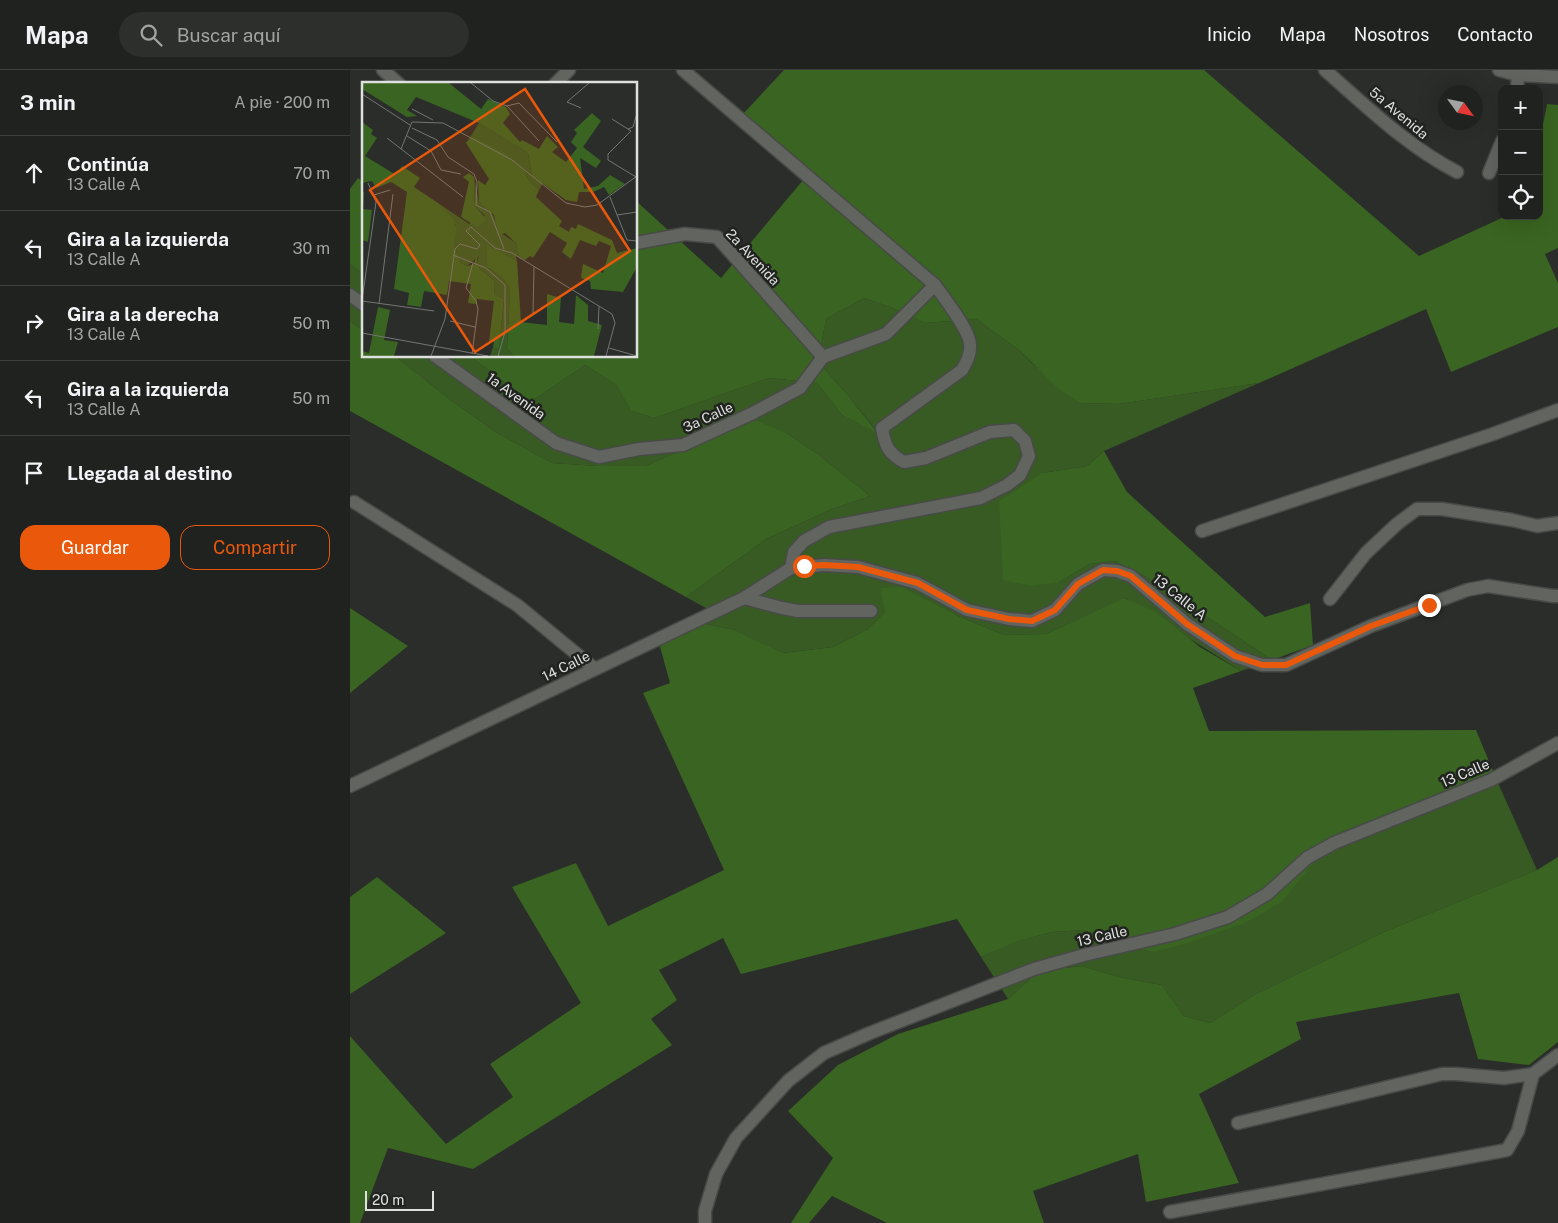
<!DOCTYPE html>
<html lang="es">
<meta charset="utf-8">
<style>
:root{--surface:#20221f;--page:#2d2f2c;--text:#f1f3f6;--muted:#a2a4a4;--line:#3d3f3d;--accent:#ea580c}
body{margin:0;font-family:"Public Sans",sans-serif;background:var(--page);color:var(--text)}
.controls{position:absolute;right:15px;top:15px;display:grid;overflow:hidden;border-radius:10px;box-shadow:0 5px 20px #0002}
.controls button{width:45px;height:45px;display:grid;place-items:center;padding:0;border:0;border-bottom:1px solid var(--line);background:var(--surface);color:var(--text);font:25px sans-serif}
.compass{position:absolute;left:1088px;top:15px;width:45px;height:45px;border-radius:50%;background:var(--surface);box-shadow:0 5px 20px #0002;rotate:123deg}
.scale{position:absolute;left:15px;bottom:12px;width:69px;box-sizing:border-box;padding-left:5px;border:2px solid #dee0dd;border-top:0;font-size:14px;line-height:18px;white-space:nowrap;color:#dee0dd;-webkit-text-stroke:4px #20231f;paint-order:stroke}
.stop{position:absolute;width:15px;height:15px;margin:-11px;border:4px solid #ea580c;border-radius:50%;background:#fff}
.stop.end{background:#ea580c;border-color:#fff;box-shadow:0 1px 5px #0008}
.list{margin:0;padding:0;list-style:none}
h2{display:flex;justify-content:space-between;align-items:center;height:65px;margin:0;padding:0 20px;font-size:21px}
h2 small{font-size:16px;font-weight:400;color:var(--muted)}
.list li{display:grid;grid-template-columns:32px 1fr auto;gap:15px;align-items:center;box-sizing:border-box;height:75px;padding:0 20px;border-top:1px solid var(--line)}
.list b{display:block;font-size:19px;white-space:nowrap}
.list p{margin:0;font-size:16px;white-space:nowrap;color:var(--muted)}
.list em{font-size:16px;font-style:normal;color:var(--muted)}
.actions{display:flex;gap:10px;padding:15px 20px}
.actions a{flex:1;padding:11px 0;border:1px solid var(--accent);border-radius:15px;text-align:center;font-size:18px;color:var(--accent)}
.actions .main{background:var(--accent);color:#fff}
.icon{flex:none;width:28px;height:28px;fill:none;stroke:currentColor;stroke-width:2;stroke-linecap:round;stroke-linejoin:round}
.map{position:relative;flex:none;width:1208px;height:1153px;overflow:hidden}
header{display:flex;align-items:center;gap:30px;box-sizing:border-box;height:70px;padding:0 25px;background:var(--surface);border-bottom:1px solid var(--line)}
header strong{font-size:24px}
nav{display:flex;gap:28px;margin-inline-start:auto;font-size:18px}
.search{width:350px;height:45px;background:var(--page);display:flex;align-items:center;gap:12px;box-sizing:border-box;padding:0 18px;border-radius:28px;color:var(--muted);font-size:19px}
main{display:flex}
aside{flex:1;background:var(--surface)}
.map>svg:first-child{display:block}
</style>
<header>
<strong>Mapa</strong>
<div class="search"><svg class="icon" aria-label="search" viewBox="0 0 24 24"><circle cx="10" cy="10" r="6"/><path d="M15 15l6 6"/></svg>Buscar aquí</div>
<nav><a>Inicio</a><a>Mapa</a><a>Nosotros</a><a>Contacto</a></nav>
</header>
<main>
<aside>
<h2>3 min<small>A pie · 200 m</small></h2>
<ul class="list">
<li><svg class="icon" aria-label="ahead" viewBox="0 0 24 24"><path d="M12 20V5M6 11l6-6 6 6"/></svg><div><b>Continúa</b><p>13 Calle A</p></div><em>70 m</em></li>
<li><svg class="icon" aria-label="left" viewBox="0 0 24 24"><path d="M17 20v-9H6M10 6l-5 5 5 5"/></svg><div><b>Gira a la izquierda</b><p>13 Calle A</p></div><em>30 m</em></li>
<li><svg class="icon" aria-label="right" viewBox="0 0 24 24"><path d="M7 20v-9h11M14 6l5 5-5 5"/></svg><div><b>Gira a la derecha</b><p>13 Calle A</p></div><em>50 m</em></li>
<li><svg class="icon" aria-label="left" viewBox="0 0 24 24"><path d="M17 20v-9H6M10 6l-5 5 5 5"/></svg><div><b>Gira a la izquierda</b><p>13 Calle A</p></div><em>50 m</em></li>
<li><svg class="icon" aria-label="arrive" viewBox="0 0 24 24"><path d="M6 21V4h12l-3 4 3 4H6"/></svg><div><b>Llegada al destino</b></div></li>
</ul>
<div class="actions"><a class="main">Guardar</a><a>Compartir</a></div>
</aside>
<div class="map">
<svg width="1208" height="1153" viewBox="0 0 1208 1153">
<rect width="100%" height="100%" fill="#2a2d29"/>
<g fill="#385b24">
<polygon points="0,194 14,205 14,261 0,251"/>
<polygon points="514,228 540,237 575,253 626,249 669,280 684,295 731,333 769,334 909,313 754,381 737,396 692,403 709,512 740,494 765,491 795,506 922,590 891,601 775,528 696,564 654,565 606,545 535,542 518,559 483,577 432,583 385,560 347,552 365,543 336,527 416,469 482,439 520,426 469,385 436,363 360,368 296,396 247,396 202,393 147,363 102,331 45,286 120,286 180,332 235,295 266,315 281,341 304,348 419,308 467,313 492,345 527,361 496,323 468,292 476,249"/>
<polygon points="1148,713 1187,800 1034,862 904,925 860,953 834,946 812,915 769,907 732,896 689,901 658,929 631,887 667,871 702,862 734,860 771,874 969,786 1022,752"/>
</g>
<g fill="#3a6421">
<polygon points="434,0 854,0 1069,186 1156,146 1189,146 1189,74 1197,34 1208,35 1208,178 1195,184 1208,213 1208,257 1101,302 1076,239 909,313 769,334 731,333 711,321 669,280 626,249 575,253 540,237 514,228 476,249 468,292 496,323 528,363 492,345 467,313 419,308 304,348 281,341 266,315 235,295 180,332 120,286 286,286 286,131 371,208 459,103 392,45"/>
<polygon points="8,108 14,113 14,205 0,194 0,119"/>
<polygon points="0,251 14,261 14,286 45,286 102,331 147,363 202,393 247,396 296,396 402,349 436,363 469,385 520,426 482,439 416,469 336,527 0,341"/>
<polygon points="754,381 777,422 915,547 960,533 963,575 922,590 795,506 765,491 740,494 709,512 681,516 653,510 649,431 692,403 737,396"/>
<polygon points="551,517 606,545 654,565 696,564 774,528 806,542 850,577 891,601 843,618 859,661 1126,660 1148,713 1085,729 969,786 932,832 895,853 834,874 804,882 771,874 734,860 702,862 668,871 631,887 607,849 391,904 373,868 309,900 327,930 301,949 322,975 123,1099 38,1078 10,1153 0,1153 0,966 96,1074 163,1027 140,994 231,933 162,817 226,793 258,856 374,800 293,623 320,613 309,573 347,552 385,560 433,583 483,577 518,559 535,542 530,518"/>
<polygon points="0,538 58,576 0,623"/>
<polygon points="1208,787 1208,972 1179,995 1128,989 1109,923 946,952 951,969 849,1024 889,1113 796,1132 788,1084 683,1121 694,1153 537,1153 482,1126 459,1153 441,1153 483,1088 438,1041 488,995 548,964 658,929 689,901 732,896 769,907 812,915 834,946 860,953 904,925 1034,862 1187,800"/>
<polygon points="27,807 96,863 0,924 0,827"/>
</g>
<g fill="none" stroke-linecap="round" stroke-linejoin="round">
<g stroke="#484a47" stroke-width="15">
<polyline id="lane" points="394,528 432,538 448,541 521,541"/>
</g>
<g stroke="#484a47" stroke-width="15">
<g id="street">
<polyline points="33,0 49,14"/>
<path d="M333,0l252,215c9,13 34,44 35,59 1,10 -3,17 -8,26l-80,58c3,18 6,25 22,34l22,-4 64,-26 24,-2 11,11 4,15 -9,19 -13,10 -26,13 -152,29 -25,14 -10,11 -3,16"/>
<path d="M975,0c42,37 82,76 132,102"/>
<polyline points="1149,0 1168,5 1208,7"/>
<polyline points="205,14 219,0"/>
<polyline points="1167,19 1168,5"/>
<polyline points="1139,103 1152,71"/>
<polyline points="286,173 335,164 367,167 473,287"/>
<polyline points="0,225 14,235"/>
<polyline points="85,286 206,373 249,387 289,379 333,375 401,344 450,318 473,287"/>
<polyline points="473,287 536,264 585,215"/>
<polyline points="4,432 167,535 245,599"/>
<polyline points="852,461 1143,364 1208,340"/>
<polyline points="980,529 1016,483 1047,454 1067,439 1092,439 1162,450 1187,456 1208,453"/>
<polyline points="0,716 394,528 441,498 474,495 508,497 567,513 617,540 659,549 682,551 705,540 728,514 753,500 767,501 781,506 837,554 885,586 912,595 936,595 1021,556 1117,520 1138,516 1203,526 1208,526"/>
<polyline points="888,1053 1092,1004 1106,1004 1154,1008 1183,1004"/>
<polyline points="820,1142 1157,1080 1168,1061 1183,1004 1208,985"/>
<polyline points="355,1153 355,1141 366,1104 386,1068 438,1011 474,983 520,963 684,899 734,885 825,864 878,847 917,824 957,788 984,773 1141,710 1208,673"/>
</g>
</g>
<use href="#lane" stroke="#61645f" stroke-width="12"/>
<use href="#street" stroke="#61645f" stroke-width="12"/>
</g>
<g fill="none" stroke-linecap="round" stroke-linejoin="round">
<polyline stroke="#ea580c" stroke-width="6" points="454,496 474,495 508,497 568,513 617,540 659,549 682,551 705,540 728,514 753,500 767,501 781,506 837,554 885,586 912,595 936,595 1021,556 1079,535"/>
</g>
<g text-anchor="middle" stroke-width="5" stroke-linejoin="round" paint-order="stroke">
<g font-size="14" fill="#dee0dd" stroke="#20231f">
<text transform="translate(1049 43) rotate(40)" y="5">5a Avenida</text>
<text transform="translate(403 187) rotate(47)" y="5">2a Avenida</text>
<text transform="translate(166 326) rotate(36)" y="5">1a Avenida</text>
<text transform="translate(358 347) rotate(-25)" y="5">3a Calle</text>
<text transform="translate(830 527) rotate(39)" y="5">13 Calle A</text>
<text transform="translate(216 596) rotate(-26)" y="5">14 Calle</text>
<text transform="translate(1115 703) rotate(-23)" y="5">13 Calle</text>
<text transform="translate(752 866) rotate(-13)" y="5">13 Calle</text>
</g>
</g>
<g transform="translate(12 12)">
<rect width="275" height="275" fill="#2a2d29"/>
<path d="M117,41l49,30 4,23 11,7 -4,7 -9,-8 -5,-10 -54,-36zM112,95l5,25 11,7 11,24 15,10 3,14 -3,-1 1,5 -30,-15v21l16,11 7,12 -3,58 6,8h-23l3,-9 6,2 5,-50 -10,-5 1,-13 -15,-12 -3,-7 2,-6 -12,10 -6,-3 -7,-17 2,-21 -18,-22 31,21 16,-8 -10,-10z" fill="#385b24"/>
<path d="M0,1h87l32,26 7,-10 18,8 4,7 -7,9 17,19 2,-2 17,9 8,-13 11,11 -6,5 14,10 11,-14 -6,-6 6,-9 -3,-3 18,-17 9,8 -18,26 18,14 -5,7 -16,-10 4,31 14,-3 12,-11 15,9 -16,11 -5,-8 -11,5h-14l-2,10 -11,-2 -34,-24 -4,-23 -49,-30 -63,-26 -9,13 10,6 -10,1 -45,-28zM0,40l11,8 -2,4 6,4 -12,18 31,19 6,-9 18,12 -6,9 24,16 15,16 4,9 -3,18 7,17 6,3 7,-2 4,-15 -1,13 3,7 15,12 -1,13 10,5 -5,50 -6,-2 1,-5 -5,-1 5,-40 -17,-2 -1,5 -8,-1 3,-19 -22,-3 -2,14 -23,-4 -3,16 -14,-2 2,-12 -15,-4 13,-97 -16,-10 -15,6 -4,-7 -10,2zM109,54l35,18 19,18 5,10 9,8 -3,7 26,24 -3,5 10,6 2,-5 5,2 2,-5 34,16 5,13 20,-5v19l-14,25 -32,-3 -1,-8 -9,-3 2,-14 20,9 8,-27 -12,-5 -3,5 -16,-6 -9,19 -9,-7 5,-9 -17,-11 -17,26 -3,-2 -5,4 -6,-3 -3,-14 -11,-10 -6,3 -5,-21 -15,-13 -1,-22 7,5 4,-6 -23,-36zM107,91l5,4 1,29 12,14 -10,7 -16,-10 8,-35 -6,-5zM2,110l-1,17 9,1 -4,32 -6,-2v-47zM125,163l30,16 4,61 26,3v-31l14,4 -2,24 15,2 2,-29 12,10v16l14,4 -8,31h-81l-6,-8 3,-58 -7,-12 -16,-11zM16,225l12,3 -6,30 14,2 -4,14h-32v-5l7,2z" fill="#3a6421"/>
<path fill="none" stroke="#727571" stroke-width="1" d="M109,1l22,18 14,5 12,-3 38,39M0,12l48,31M145,24l32,35M219,26l-14,-6 22,-19M50,27l21,11M250,37l19,12 -23,23v6l28,17M50,46l25,12 11,17 26,17 3,8 -1,23 14,7 14,37M266,47l5,-2 4,-14M45,54l24,15 10,19 20,4M25,56l76,59M39,67l11,-27 31,1 69,37 54,43 19,4 12,-2 40,-29M12,113l16,-5M248,115l17,43 10,1M255,133l20,-3M91,173l33,13 19,17v47l-7,24M0,218l14,-98 -8,-19M0,219l72,10M17,222l14,-110M171,231l1,-46M88,239l25,6M236,247l1,-23M0,251l126,23M247,266l28,8M110,272l6,-45 -2,-8 -10,-13 7,-25M69,274l14,-37 10,-70 5,-5 17,5 3,-4 -14,-14 5,-4 24,21 17,5 100,61 3,9 -9,33"/>
<path fill="#e8590c" fill-opacity="0.15" stroke="#e8590c" stroke-width="2.5" d="M163,7l105,162 -155,101 -105,-162z"/>
<rect width="275" height="275" fill="none" stroke="#dee0dd" stroke-width="2.5"/>
</g>
</svg>
<div class="controls">
<button>+</button>
<button>−</button>
<button><svg class="icon" aria-label="locate" viewBox="0 0 24 24"><circle cx="12" cy="12" r="6"/><path d="M12 2v4M12 18v4M2 12h4M18 12h4"/></svg></button>
</div>
<svg class="compass" viewBox="-18 -18 36 36"><path d="M0-13l5 13h-10z" fill="#e53935"/><path d="M0 13l5-13h-10z" fill="#a2a4a4"/></svg>
<div class="scale">20 m</div>
<div class="stop" style="left:454px;top:496px"></div>
<div class="stop end" style="left:1079px;top:535px"></div>
</div>
</main>
